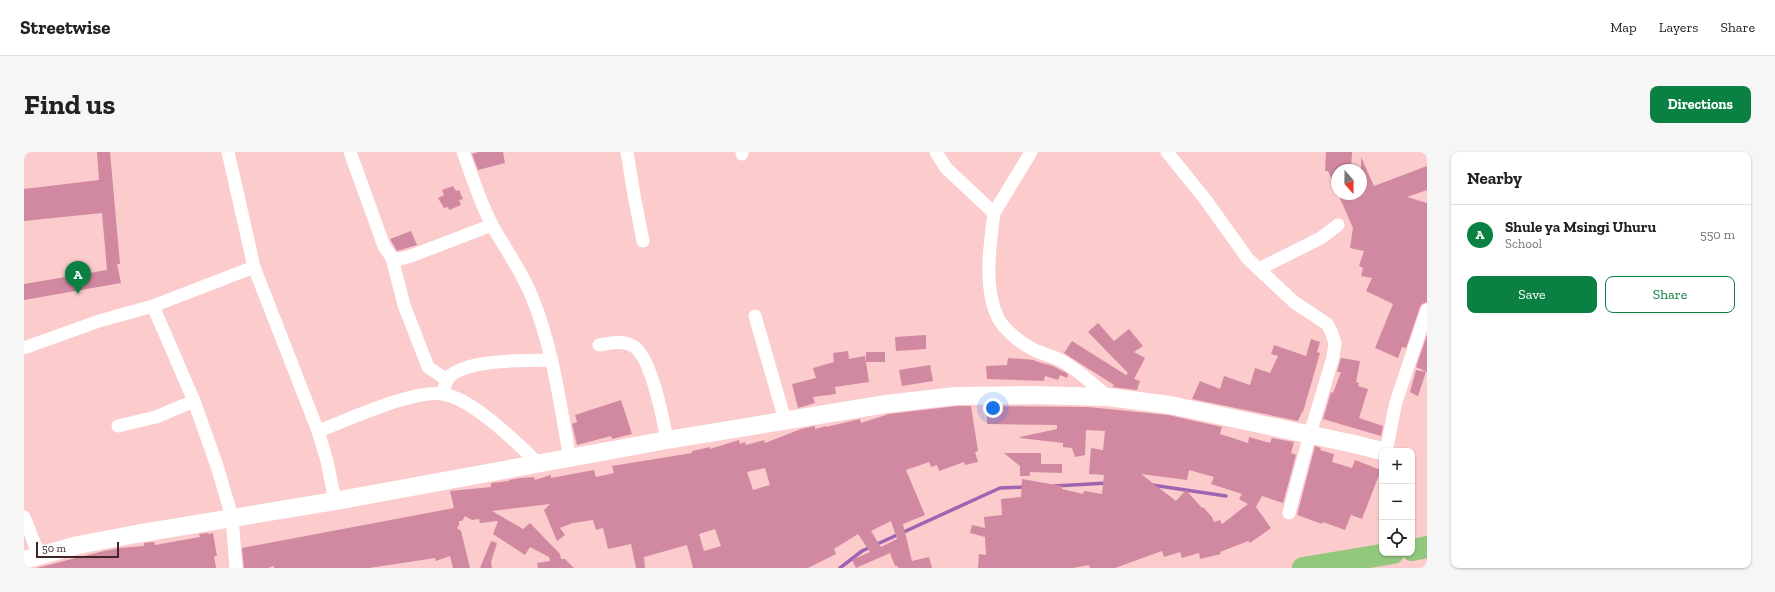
<!DOCTYPE html>
<meta charset="utf-8">
<style>
:root{--surface:#fff;--page:#f6f6f6;--text:#222;--muted:#767676;--line:#e0e0e0;--accent:#0b8043}
body{margin:0;font-family:"Zilla Slab",serif;background:var(--page);color:var(--text)}
.controls{position:absolute;right:12px;bottom:12px;display:grid;overflow:hidden;border-radius:8px;box-shadow:0 1px 3px #0004}
.controls button{width:36px;height:36px;display:grid;place-items:center;padding:0;border:0;border-bottom:1px solid var(--line);background:var(--surface);color:var(--text);font:20px sans-serif}
.compass{position:absolute;left:1307px;top:12px;width:36px;height:36px;border-radius:50%;background:var(--surface);box-shadow:0 1px 3px #0004;rotate:160deg}
.scale{position:absolute;left:12px;bottom:10px;width:83px;box-sizing:border-box;padding-left:4px;border:2px solid #432526;border-top:0;font-size:11px;line-height:14px;white-space:nowrap;color:#432526;-webkit-text-stroke:3px #fafafa;paint-order:stroke}
.you{position:absolute;left:969px;top:256px;width:14px;height:14px;margin:-10px;border:3px solid #fff;border-radius:50%;background:#1a73e8;box-shadow:0 0 0 6px #1a73e833}
.badge{display:grid;place-items:center;width:26px;height:26px;border-radius:50%;background:var(--accent);color:#fff;font-size:13px;font-weight:700}
.pin{position:absolute;translate:-50% -33px;filter:drop-shadow(0 1px 2px #0008)}
.pin::after{content:'';position:absolute;top:21px;width:14px;height:12px;background:inherit;clip-path:polygon(0 0,100% 0,50% 100%)}
.list{margin:0;padding:0;list-style:none}
h2{display:flex;justify-content:space-between;align-items:center;height:52px;margin:0;padding:0 16px;font-size:17px}
h2 small{font-size:13px;font-weight:400;color:var(--muted)}
.list li{display:grid;grid-template-columns:26px 1fr auto;gap:12px;align-items:center;box-sizing:border-box;height:60px;padding:0 16px;border-top:1px solid var(--line)}
.list b{display:block;font-size:15px;white-space:nowrap}
.list p{margin:0;font-size:13px;white-space:nowrap;color:var(--muted)}
.list em{font-size:13px;font-style:normal;color:var(--muted)}
.actions{display:flex;gap:8px;padding:12px 16px}
.actions a{flex:1;padding:9px 0;border:1px solid var(--accent);border-radius:8px;text-align:center;font-size:14px;color:var(--accent)}
.actions .main{background:var(--accent);color:#fff}
.icon{flex:none;width:22px;height:22px;fill:none;stroke:currentColor;stroke-width:2;stroke-linecap:round;stroke-linejoin:round}
.map{position:relative;flex:none;width:1403px;height:416px;overflow:hidden;border-radius:8px}
header{display:flex;align-items:center;gap:24px;box-sizing:border-box;height:56px;padding:0 20px;background:var(--surface);border-bottom:1px solid var(--line)}
header strong{font-size:19px}
nav{display:flex;gap:22px;margin-inline-start:auto;font-size:14px}
.intro{display:flex;align-items:center;justify-content:space-between;box-sizing:border-box;height:96px;padding:0 24px}
h1{margin:0;font-size:28px}
.button{padding:10px 18px;border-radius:8px;background:var(--accent);color:#fff;font-size:14px;font-weight:700}
main{display:flex;gap:24px;padding:0 24px}
aside{flex:1;background:var(--surface);border-radius:8px;box-shadow:0 1px 3px #0004}
.map>svg:first-child{display:block}
</style>
<header>
<strong>Streetwise</strong>
<nav><a>Map</a><a>Layers</a><a>Share</a></nav>
</header>
<div class="intro"><h1>Find us</h1><a class="button">Directions</a></div>
<main>
<div class="map">
<svg width="1403" height="416" viewBox="0 0 1403 416">
<rect width="100%" height="100%" fill="#fccbcb"/>
<g fill="none" stroke-linecap="round" stroke-linejoin="round">
<g stroke="#9f64b1" stroke-width="3.5">
<polyline points="1128,333 1202,344"/>
<polyline points="1030,334 1084,331"/>
<polyline points="816,416 838,399 976,336 1002,335"/>
</g>
</g>
<g fill="#d188a1" fill-rule="evenodd">
<polygon points="73,0 86,0 96,112 93,112 97,131 0,148 0,132 83,118 78,61 0,69 0,37 75,28"/>
<polygon points="454,0 479,0 481,11 454,18 448,2"/>
<polygon points="1302,0 1328,0 1327,18 1313,18 1313,39 1304,19 1301,19"/>
<polygon points="1337,5 1350,34 1403,14 1403,38 1383,45 1403,51 1403,150 1398,152 1396,155 1382,196 1378,195 1374,206 1351,196 1369,152 1342,139 1348,126 1337,124 1339,116 1335,114 1340,99 1326,96 1329,76 1314,42 1337,42"/>
<polygon points="429,34 432,39 435,38 439,47 435,48 437,53 425,58 424,55 420,56 414,46 420,43 418,38"/>
<polygon points="387,79 393,93 373,99 366,87"/>
<polygon points="1074,171 1090,189 1105,177 1119,194 1110,200 1121,206 1110,227 1116,229 1113,238 1088,235 1090,233 1040,201 1048,189 1102,223 1104,221 1064,180"/>
<polygon points="902,183 902,197 872,199 871,185"/>
<polygon points="1403,183 1403,220 1392,215"/>
<polygon points="1287,187 1296,190 1293,200 1296,201 1279,260 1278,260 1274,269 1168,247 1176,229 1196,237 1200,224 1226,233 1231,216 1246,221 1254,204 1247,202 1250,193 1282,204"/>
<polygon points="824,199 825,207 841,204 842,210 842,200 861,200 861,210 842,210 845,230 811,235 812,242 789,245 791,251 774,256 768,232 792,226 789,216 810,210 809,201"/>
<polygon points="984,206 1011,208 1011,209 1029,214 1044,222 1043,226 1036,223 1034,228 1021,224 1020,229 963,227 962,214 983,213"/>
<polygon points="1317,206 1336,209 1332,230 1335,231 1334,234 1344,237 1335,266 1359,274 1357,284 1299,267 1307,240 1309,241 1317,220 1313,220"/>
<polygon points="906,213 909,229 878,234 875,218"/>
<polygon points="1392,218 1402,220 1394,244 1386,240"/>
<polygon points="597,248 608,282 588,287 587,284 553,293 548,272 553,270 551,263"/>
<path d="M933,254h14l7,45 -3,1 3,10 -13,3 -1,-3 -25,9 -2,-6 -6,2 -2,-5 -23,8 19,45 -22,9 9,37 17,-4 3,11h-34v-2h-3l-5,-13 -34,15 -4,-8 18,-8 -12,-18 -24,15 2,5 -28,14h-115l-6,-23 -43,12 1,11h-9l-5,-24 -23,5 -5,-21 -7,2 -3,-10 -20,3 -13,5 5,7 -8,6 -13,-31 6,-6 -58,7 31,18 7,-6 30,31 1,5h4l9,9h-36l-1,-5 13,-2 -1,-4 -19,-10 -5,8 -32,-21 5,-13 -18,2 -1,-4 -7,1 -7,-4 -3,5h-3v4l-2,3 4,3 9,37h-17l-3,-12 -14,5 -1,-3 -66,10h-95v-2l-6,2h-24l-2,-20 212,-40 -4,-17 41,-4v-4l18,-2v-1l11,-2 14,-1 1,3 16,-5v3l43,-8 2,7 18,-4 -2,-7 80,-13v-2l18,-4v2l29,-9 1,4 5,-2 1,3 18,-5 1,3 36,-14 14,-3v3l11,-3v1l34,-8 1,4 28,-9zM741,316l5,17 -17,5 -6,-18zM867,369l6,18 -16,8 -10,-16zM691,377l6,17 -17,5 -5,-17z"/>
<path d="M963,254l101,1 80,8 54,12 -2,7 28,9 1,-6 21,6 2,-5 22,4 -3,11 5,2 -13,48 -21,-7 -6,11 15,21 -21,15 -2,-2 -28,11 1,2 -21,5 -1,-6 -17,5 -2,-6 -16,5 -2,-6 -47,17h-25l-1,-3 -16,3h-95l1,-14 7,1 -1,-18 -15,-4 2,-8 13,3 -1,-11 18,-2 -1,-16 20,-2 1,-18 40,7v3l21,5 1,-3 18,3 2,-19 -15,-1 2,-26 12,2 2,-19 -19,-1 -1,25 -10,2 -3,-9 -9,-1v-4l-43,-5v-1l37,-8v-4l-70,-1zM1165,318l25,7 -3,7 31,10 -3,5 9,5 -26,20 -2,-4 -6,2 -2,-5 -9,-10 -1,1 -16,-18 -10,11 -35,-27 46,6z"/>
<polygon points="1291,294 1297,296 1296,298 1310,302 1308,310 1328,316 1331,308 1357,318 1338,367 1327,363 1321,378 1299,370 1298,372 1273,363"/>
<polygon points="980,301 1017,301 1017,312 1038,312 1038,321 1006,320 1006,324 996,324 996,314"/>
<polygon points="184,381 184,382 189,381 193,404 190,404 192,416 12,416 80,399 96,396 120,394 120,391 130,390 131,393 176,385 175,382"/>
<polygon points="467,389 473,391 467,410 468,416 456,416"/>
</g>
<g fill="none" stroke-linecap="round" stroke-linejoin="round">
<g stroke="#fff" stroke-width="13">
<polyline points="204,0 230,115 294,279 303,309 311,349"/>
<polyline points="326,0 360,94 368,106 376,107 387,104 468,73"/>
<path d="M439,0c9,24 17,50 29,73 13,24 30,46 40,72 21,51 28,107 38,162"/>
<polyline points="603,0 610,43 619,89"/>
<path d="M912,0l10,16 48,45c-4,32 -11,74 4,105 6,11 20,23 31,29 9,6 21,8 31,13 17,9 33,24 48,37"/>
<polyline points="1143,0 1181,47 1224,107 1270,150 1303,172 1307,179 1311,191 1309,205 1286,282 1265,361"/>
<polyline points="718,2 718,0"/>
<polyline points="970,61 1007,0"/>
<polyline points="368,106 380,153 404,215 423,228"/>
<polyline points="1235,117 1297,86 1314,73"/>
<polyline points="129,154 170,249 193,314 208,365 212,416"/>
<polyline points="731,164 761,268"/>
<path d="M575,193c11,-2 24,-5 34,1 18,10 30,73 34,94"/>
<polyline points="0,196 75,169 129,154 230,115"/>
<path d="M420,236c2,-6 4,-12 10,-15 23,-14 71,-12 98,-13"/>
<polyline points="94,274 132,265 170,249"/>
<path d="M294,279c30,-11 96,-42 125,-37 30,5 74,49 96,70"/>
<polyline points="1362,299 1372,250 1403,158"/>
<polyline points="0,365 15,403"/>
</g>
<polyline stroke="#fff" stroke-width="18" points="0,408 54,393 112,382 311,349 643,288 862,252 932,244 1007,243 1084,245 1146,253 1330,292 1358,299"/>
<g stroke="#92c77e" stroke-width="22">
<polyline points="1388,398 1403,395"/>
<polyline points="1279,416 1369,401"/>
</g>
</g>
</svg>
<div class="controls">
<button>+</button>
<button>−</button>
<button><svg class="icon" aria-label="locate" viewBox="0 0 24 24"><circle cx="12" cy="12" r="6"/><path d="M12 2v4M12 18v4M2 12h4M18 12h4"/></svg></button>
</div>
<svg class="compass" viewBox="-18 -18 36 36"><path d="M0-13l5 13h-10z" fill="#e53935"/><path d="M0 13l5-13h-10z" fill="#767676"/></svg>
<div class="scale">50 m</div>
<div class="you"></div>
<div class="pin badge" style="left:54px;top:142px">A</div>
</div>
<aside>
<h2>Nearby<small></small></h2>
<ul class="list">
<li><span class="badge">A</span><div><b>Shule ya Msingi Uhuru</b><p>School</p></div><em>550 m</em></li>
</ul>
<div class="actions"><a class="main">Save</a><a>Share</a></div>
</aside>
</main>
